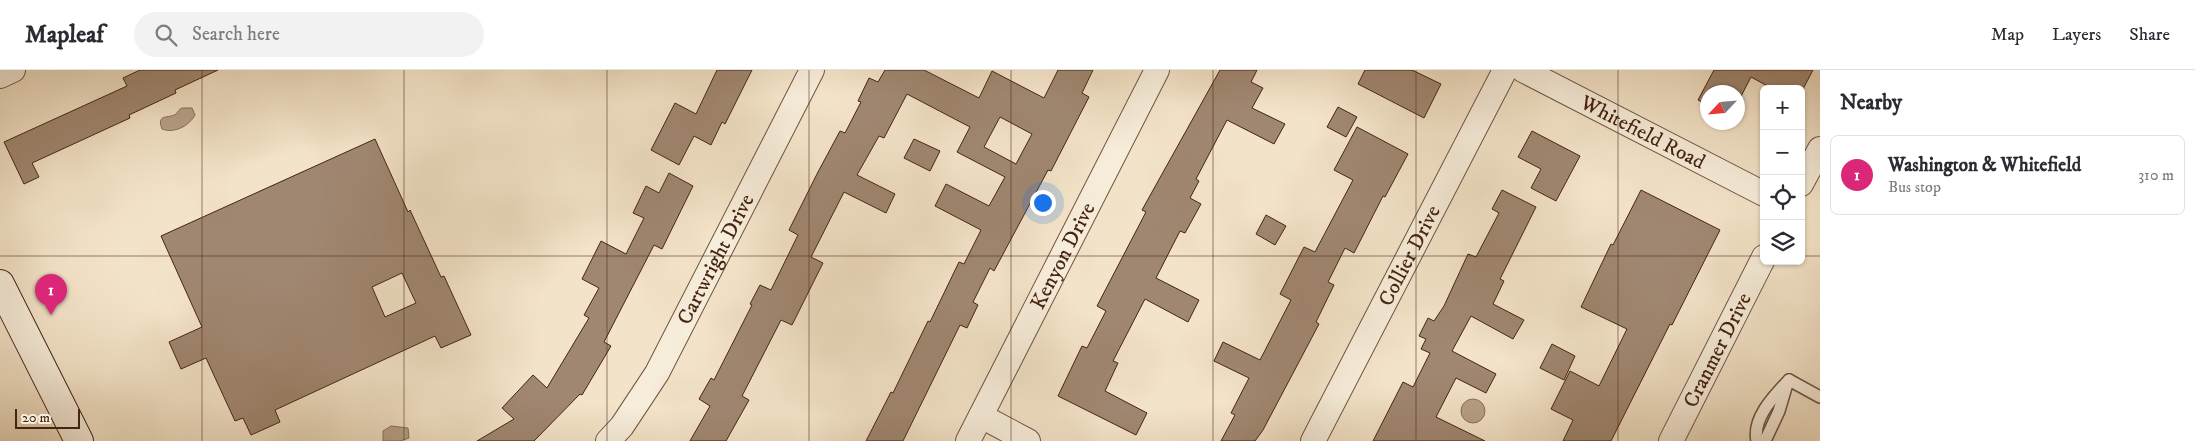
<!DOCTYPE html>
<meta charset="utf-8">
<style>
:root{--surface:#fff;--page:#f2f2f3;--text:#2b2b33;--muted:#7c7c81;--line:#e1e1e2;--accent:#db2777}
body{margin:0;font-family:"IM FELL DW Pica",serif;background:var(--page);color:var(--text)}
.controls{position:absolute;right:15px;top:15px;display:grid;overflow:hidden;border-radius:8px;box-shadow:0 1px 4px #0004}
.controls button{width:45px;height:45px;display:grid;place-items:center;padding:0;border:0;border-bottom:1px solid var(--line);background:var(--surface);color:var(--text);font:25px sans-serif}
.compass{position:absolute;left:1700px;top:15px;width:45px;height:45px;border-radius:50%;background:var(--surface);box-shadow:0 1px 4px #0004;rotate:244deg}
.scale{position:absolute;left:15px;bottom:12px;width:65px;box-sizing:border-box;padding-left:5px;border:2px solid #462412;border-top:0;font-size:14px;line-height:18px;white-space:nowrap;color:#462412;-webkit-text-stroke:4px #f7eddb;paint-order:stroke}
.you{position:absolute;left:1042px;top:132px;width:18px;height:18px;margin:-12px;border:4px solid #fff;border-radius:50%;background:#1a73e8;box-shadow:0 0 0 8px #1a73e833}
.badge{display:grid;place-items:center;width:32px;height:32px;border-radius:50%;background:var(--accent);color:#fff;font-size:16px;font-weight:700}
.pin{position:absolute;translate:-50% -41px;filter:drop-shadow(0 1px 2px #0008)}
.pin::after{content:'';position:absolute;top:26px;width:18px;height:15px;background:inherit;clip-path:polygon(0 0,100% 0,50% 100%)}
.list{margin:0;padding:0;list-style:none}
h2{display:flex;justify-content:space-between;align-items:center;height:65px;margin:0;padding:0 20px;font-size:21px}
h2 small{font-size:16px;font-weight:400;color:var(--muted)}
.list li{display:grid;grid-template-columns:32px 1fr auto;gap:15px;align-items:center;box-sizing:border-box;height:80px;margin:0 10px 10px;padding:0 10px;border:1px solid var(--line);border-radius:8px}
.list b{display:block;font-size:19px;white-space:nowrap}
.list p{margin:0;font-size:16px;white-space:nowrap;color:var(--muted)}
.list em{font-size:16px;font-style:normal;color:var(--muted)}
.icon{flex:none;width:28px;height:28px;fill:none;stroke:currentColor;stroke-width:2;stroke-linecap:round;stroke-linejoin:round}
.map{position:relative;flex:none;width:1820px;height:371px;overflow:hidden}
header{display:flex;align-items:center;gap:30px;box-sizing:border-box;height:70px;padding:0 25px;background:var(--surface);border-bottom:1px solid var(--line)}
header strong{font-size:24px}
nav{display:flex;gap:28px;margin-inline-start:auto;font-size:18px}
.search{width:350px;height:45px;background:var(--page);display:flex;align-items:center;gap:12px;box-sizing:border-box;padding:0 18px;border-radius:28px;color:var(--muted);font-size:19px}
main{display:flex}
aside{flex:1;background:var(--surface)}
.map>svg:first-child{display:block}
</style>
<header>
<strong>Mapleaf</strong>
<div class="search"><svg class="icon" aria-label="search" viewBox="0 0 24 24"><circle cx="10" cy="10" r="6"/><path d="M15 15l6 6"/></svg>Search here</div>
<nav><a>Map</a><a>Layers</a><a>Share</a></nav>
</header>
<main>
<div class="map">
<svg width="1820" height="371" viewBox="0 0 1820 371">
<rect width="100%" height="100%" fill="#f3e3c8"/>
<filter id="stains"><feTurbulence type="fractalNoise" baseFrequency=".004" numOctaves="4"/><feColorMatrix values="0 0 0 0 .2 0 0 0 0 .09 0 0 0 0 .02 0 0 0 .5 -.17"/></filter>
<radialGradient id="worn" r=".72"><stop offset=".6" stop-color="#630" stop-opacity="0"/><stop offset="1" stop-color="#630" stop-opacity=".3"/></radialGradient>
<g fill="#b8a28a" stroke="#8a705a">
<path d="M182,38h10l3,7c-6,11 -21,19 -33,14 -6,-16 7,-10 14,-15 2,-2 3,-5 6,-6z"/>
<circle cx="1473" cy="341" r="12"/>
<polygon points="391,356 408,358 409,368 400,371 383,371 383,361"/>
</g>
<g fill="#a08771" stroke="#462412" fill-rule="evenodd">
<polygon points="140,0 218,0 175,20 176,23 129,45 130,48 32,93 39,107 24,114 4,72 127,16 123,8"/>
<polygon points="717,0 752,0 725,54 722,52 711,75 694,66 679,95 651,80 675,33 696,44"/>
<path d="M885,0h39l55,28 13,-27 52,27 14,-28h35l-11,23 7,4 -38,74 -3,-1 -54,101 -4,-3 -17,34 5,3 -11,23 -7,-3 -57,116h-37l25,-49 2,1 35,-72 2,1 29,-60 5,2 17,-34 -46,-24 11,-22 43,22 16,-29 -48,-25 13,-25 -63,-33 -23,44 -5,-2 -22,39 38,19 -9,19 -42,-21 -33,65 12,6 -31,62 -11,-5 -39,76 7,4 -23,41h-36l20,-35 -11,-7 12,-21 3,2 38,-75 -2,-1 10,-19 11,5 27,-55 -9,-5 29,-58 22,-41 5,2 16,-31 -3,-1 11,-23 9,4zM1000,47l32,17 -16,30 -32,-17z"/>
<polygon points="1220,0 1257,0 1251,12 1263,18 1252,38 1285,54 1274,74 1227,50 1196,109 1199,111 1190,128 1201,134 1185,163 1180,161 1156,208 1199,230 1188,252 1145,229 1113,291 1118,293 1105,321 1147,343 1136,365 1058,326 1082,276 1087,278 1106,241 1097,236 1146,142 1142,140"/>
<polygon points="1365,0 1412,0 1441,14 1424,48 1358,14"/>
<polygon points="1714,0 1813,0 1803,19 1773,19 1751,7 1738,32 1738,22 1708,22 1708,35 1698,30"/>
<polygon points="1338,37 1357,47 1346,67 1327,57"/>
<polygon points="1357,57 1408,84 1385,127 1383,126 1354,183 1345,178 1328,212 1334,215 1316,252 1319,254 1263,360 1255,371 1221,371 1235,345 1231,343 1249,308 1214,291 1223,272 1260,290 1291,230 1280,224 1304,177 1315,182 1353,110 1334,100"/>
<polygon points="1532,61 1580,86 1556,131 1531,118 1541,99 1518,87"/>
<path d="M375,69l33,73 2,-2 31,67 3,-1 27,59 -30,13 -6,-12 -160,74 5,12 -29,13 -8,-17 -8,3 -29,-63 -25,11 -12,-27 33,-15 -41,-91zM402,203l14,30 -31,14 -13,-30z"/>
<polygon points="914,69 940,81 930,101 904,88"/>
<polygon points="669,103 693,116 662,179 654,175 604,272 611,276 582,325 580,324 534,371 477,371 514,349 502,338 533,305 547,318 589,248 584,245 599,218 582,209 601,171 626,184 644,148 633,143 646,116 659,123"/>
<polygon points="1502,120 1536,137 1500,209 1504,211 1493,234 1524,250 1513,269 1471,246 1452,281 1496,304 1486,323 1456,308 1436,347 1485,371 1373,371 1403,312 1413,317 1430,283 1421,279 1426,269 1419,266 1428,248 1434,251 1444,236 1468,184 1476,187 1499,143 1492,139"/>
<polygon points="1641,120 1720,160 1672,255 1670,254 1611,371 1563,371 1573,350 1551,339 1570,301 1599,316 1627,259 1581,237 1611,174 1613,175"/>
<polygon points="1266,145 1286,156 1275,175 1256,164"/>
<polygon points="1552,274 1575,286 1564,310 1540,298"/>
</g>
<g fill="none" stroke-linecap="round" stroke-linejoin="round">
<g stroke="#715440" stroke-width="14">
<g id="lane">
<polyline points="1789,310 1820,327"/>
<path d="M1757,371c-5,-23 17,-45 32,-61"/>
<polyline points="1765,371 1779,341 1787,314"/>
</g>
</g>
<g stroke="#715440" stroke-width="26">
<g id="street">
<path id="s1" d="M1523,0l241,124"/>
<polyline points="0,6 13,0"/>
<polyline points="1801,114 1820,79"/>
<polyline points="981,346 1028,371"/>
<path id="s2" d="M608,371l14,-15 35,-53 155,-303"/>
<path id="s3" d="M968,371l189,-371"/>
<path id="s4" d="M1313,371l192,-371"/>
<path id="s5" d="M1671,371l93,-184"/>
</g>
</g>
<g stroke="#462412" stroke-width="30">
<polyline id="secondary" points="0,214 79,371"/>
</g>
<use href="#lane" stroke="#f7eddb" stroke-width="11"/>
<use href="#street" stroke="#f7eddb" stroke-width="24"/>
<use href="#secondary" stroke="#f7eddb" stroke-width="28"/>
</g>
<path fill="none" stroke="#462412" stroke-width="1" stroke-opacity="0.55" d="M202,0v371M404,0v371M607,0v371M809,0v371M1011,0v371M1213,0v371M1416,0v371M1618,0v371M0,186h1764M1801,186h19"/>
<g text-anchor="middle" stroke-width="4.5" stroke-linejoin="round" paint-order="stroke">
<g font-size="21" fill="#462412" stroke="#f7eddb">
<text dy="7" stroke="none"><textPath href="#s1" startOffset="135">Whitefield Road</textPath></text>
<text dy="7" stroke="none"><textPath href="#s4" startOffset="209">Collier Drive</textPath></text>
<text dy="7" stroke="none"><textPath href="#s3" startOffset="208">Kenyon Drive</textPath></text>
<text dy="7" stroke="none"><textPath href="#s2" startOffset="212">Cartwright Drive</textPath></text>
<text dy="7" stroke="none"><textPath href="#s5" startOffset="102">Cranmer Drive</textPath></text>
</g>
</g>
<rect width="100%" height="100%" filter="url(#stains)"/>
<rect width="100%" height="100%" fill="url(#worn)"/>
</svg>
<div class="controls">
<button>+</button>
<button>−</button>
<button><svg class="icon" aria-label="locate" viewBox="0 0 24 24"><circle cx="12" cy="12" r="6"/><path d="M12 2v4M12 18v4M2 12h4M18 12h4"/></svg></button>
<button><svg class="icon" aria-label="layers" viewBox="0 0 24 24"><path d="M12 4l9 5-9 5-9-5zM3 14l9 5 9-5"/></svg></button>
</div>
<svg class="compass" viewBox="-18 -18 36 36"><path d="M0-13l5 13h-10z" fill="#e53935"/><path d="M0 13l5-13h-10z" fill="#7c7c81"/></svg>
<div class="scale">20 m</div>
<div class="you"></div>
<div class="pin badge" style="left:51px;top:245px">1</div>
</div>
<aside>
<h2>Nearby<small></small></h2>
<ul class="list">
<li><span class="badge">1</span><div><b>Washington &amp; Whitefield</b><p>Bus stop</p></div><em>310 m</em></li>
</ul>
</aside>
</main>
